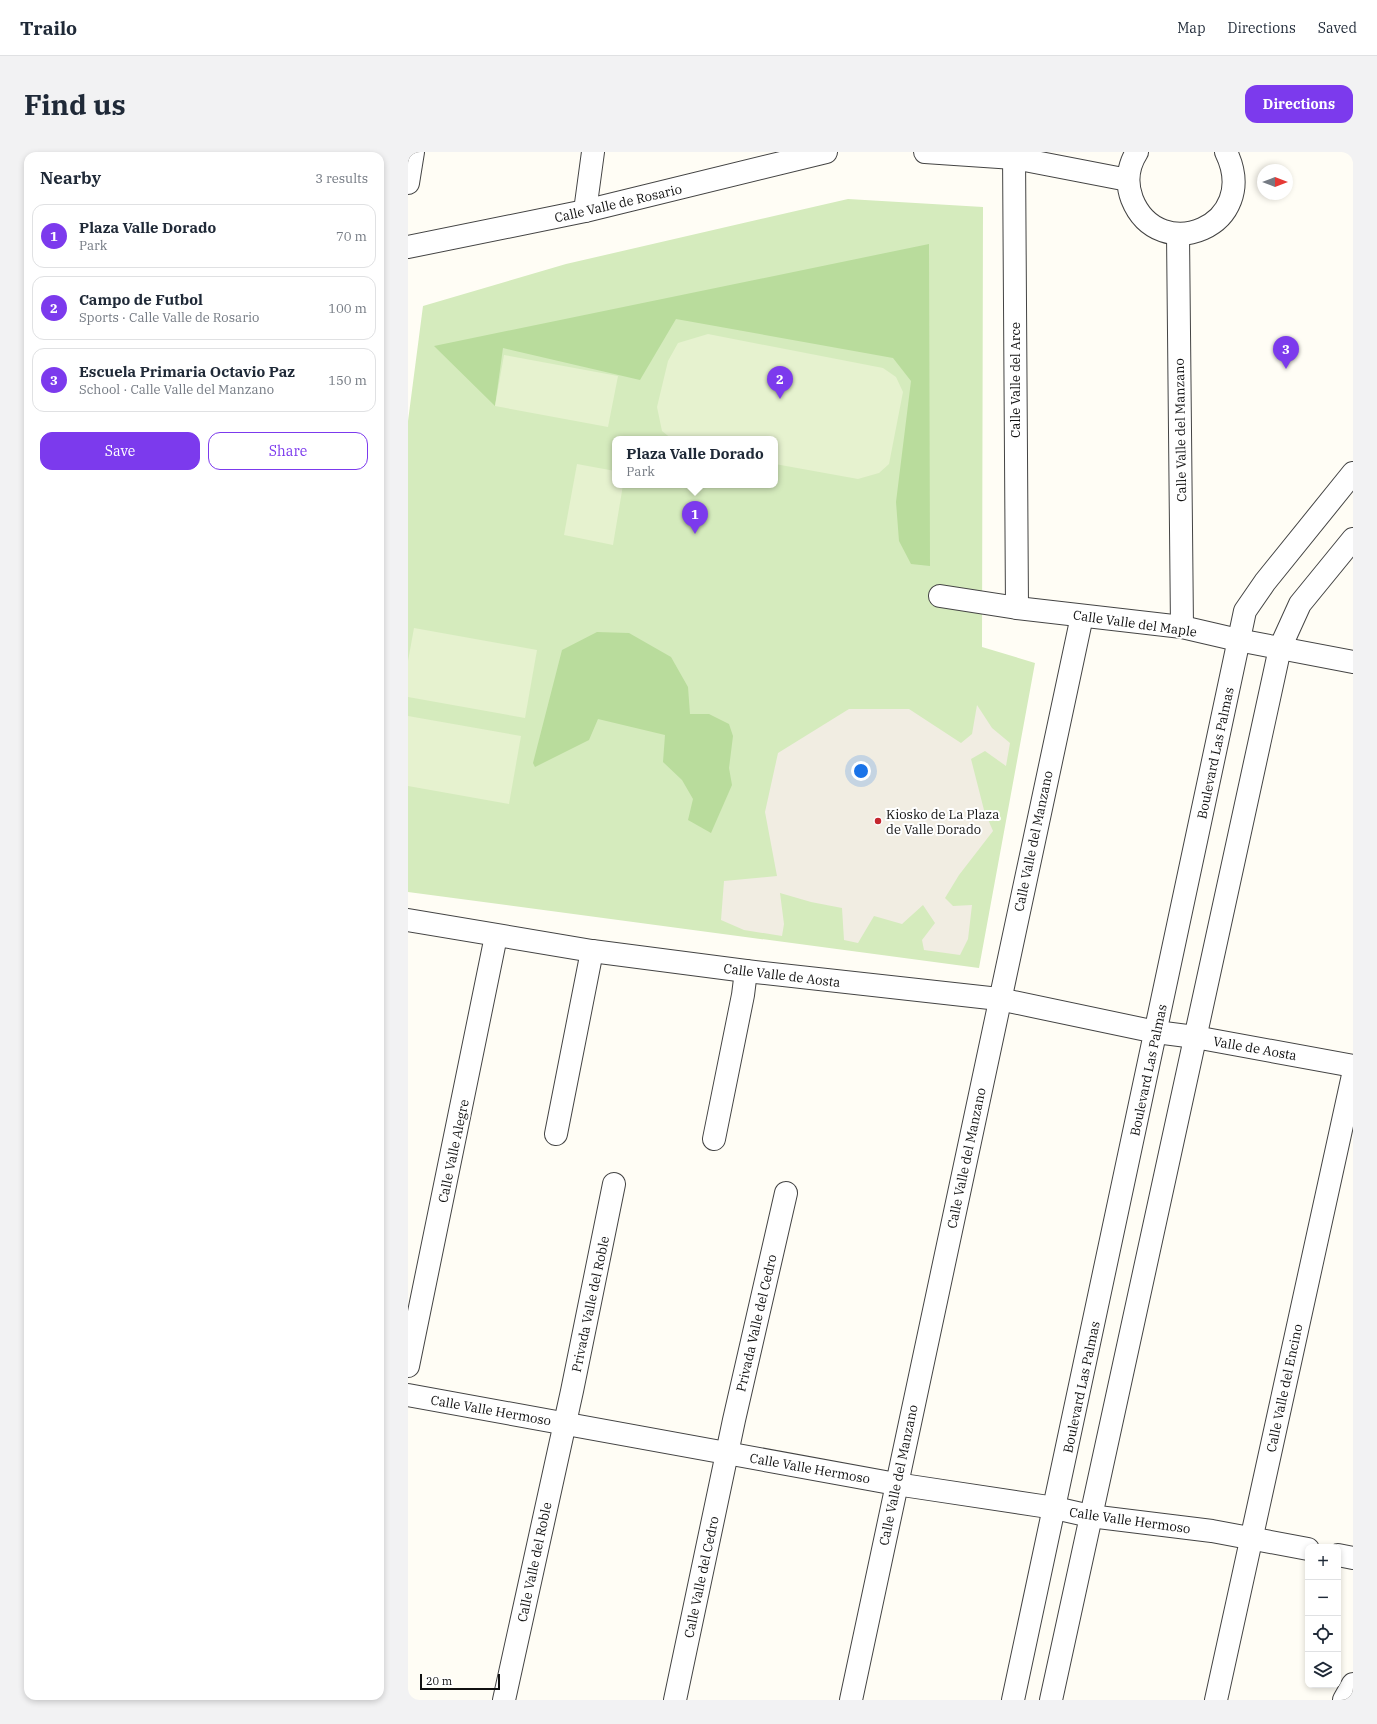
<!DOCTYPE html>
<meta charset="utf-8">
<style>
:root{--surface:#fff;--page:#f2f2f3;--text:#1f2937;--muted:#747a83;--line:#e0e1e3;--accent:#7c3aed}
body{margin:0;font-family:"IBM Plex Serif",serif;background:var(--page);color:var(--text)}
.controls{position:absolute;right:12px;bottom:12px;display:grid;overflow:hidden;border-radius:8px;box-shadow:0 2px 6px #0003}
.controls button{width:36px;height:36px;display:grid;place-items:center;padding:0;border:0;border-bottom:1px solid var(--line);background:var(--surface);color:var(--text);font:20px sans-serif}
.compass{position:absolute;left:849px;top:12px;width:36px;height:36px;border-radius:50%;background:var(--surface);box-shadow:0 2px 6px #0003;rotate:90deg}
.scale{position:absolute;left:12px;bottom:10px;width:80px;box-sizing:border-box;padding-left:4px;border:2px solid #111;border-top:0;font-size:11px;line-height:14px;white-space:nowrap;color:#111;-webkit-text-stroke:3px #fff;paint-order:stroke}
.you{position:absolute;left:453px;top:619px;width:14px;height:14px;margin:-10px;border:3px solid #fff;border-radius:50%;background:#1a73e8;box-shadow:0 0 0 6px #1a73e833}
.badge{display:grid;place-items:center;width:26px;height:26px;border-radius:50%;background:var(--accent);color:#fff;font-size:13px;font-weight:700}
.pin{position:absolute;translate:-50% -33px;filter:drop-shadow(0 1px 2px #0008)}
.pin::after{content:'';position:absolute;top:21px;width:14px;height:12px;background:inherit;clip-path:polygon(0 0,100% 0,50% 100%)}
.popup{position:absolute;left:204px;top:284px;width:166px;height:52px;box-sizing:border-box;display:grid;place-content:center;border-radius:8px;background:var(--surface);filter:drop-shadow(0 1px 3px #0005);font-size:13px;white-space:nowrap;color:var(--muted)}
.popup b{font-size:15px;color:var(--text)}
.popup::after{content:'';position:absolute;left:50%;top:100%;margin-left:-8px;border:8px solid transparent;border-top-color:var(--surface)}
.list{margin:0;padding:0;list-style:none}
h2{display:flex;justify-content:space-between;align-items:center;height:52px;margin:0;padding:0 16px;font-size:17px}
h2 small{font-size:13px;font-weight:400;color:var(--muted)}
.list li{display:grid;grid-template-columns:26px 1fr auto;gap:12px;align-items:center;box-sizing:border-box;height:64px;margin:0 8px 8px;padding:0 8px;border:1px solid var(--line);border-radius:12px}
.list b{display:block;font-size:15px;white-space:nowrap}
.list p{margin:0;font-size:13px;white-space:nowrap;color:var(--muted)}
.list em{font-size:13px;font-style:normal;color:var(--muted)}
.actions{display:flex;gap:8px;padding:12px 16px}
.actions a{flex:1;padding:9px 0;border:1px solid var(--accent);border-radius:12px;text-align:center;font-size:14px;color:var(--accent)}
.actions .main{background:var(--accent);color:#fff}
.icon{flex:none;width:22px;height:22px;fill:none;stroke:currentColor;stroke-width:2;stroke-linecap:round;stroke-linejoin:round}
.map{position:relative;flex:none;width:945px;height:1548px;overflow:hidden;border-radius:12px}
header{display:flex;align-items:center;gap:24px;box-sizing:border-box;height:56px;padding:0 20px;background:var(--surface);border-bottom:1px solid var(--line)}
header strong{font-size:19px}
nav{display:flex;gap:22px;margin-inline-start:auto;font-size:14px}
.intro{display:flex;align-items:center;justify-content:space-between;box-sizing:border-box;height:96px;padding:0 24px}
h1{margin:0;font-size:28px}
.button{padding:10px 18px;border-radius:12px;background:var(--accent);color:#fff;font-size:14px;font-weight:700}
main{display:flex;gap:24px;padding:0 24px}
aside{flex:1;background:var(--surface);border-radius:12px;box-shadow:0 2px 6px #0003}
.map>svg:first-child{display:block}
</style>
<header>
<strong>Trailo</strong>
<nav><a>Map</a><a>Directions</a><a>Saved</a></nav>
</header>
<div class="intro"><h1>Find us</h1><a class="button">Directions</a></div>
<main>
<aside>
<h2>Nearby<small>3 results</small></h2>
<ul class="list">
<li><span class="badge">1</span><div><b>Plaza Valle Dorado</b><p>Park</p></div><em>70 m</em></li>
<li><span class="badge">2</span><div><b>Campo de Futbol</b><p>Sports · Calle Valle de Rosario</p></div><em>100 m</em></li>
<li><span class="badge">3</span><div><b>Escuela Primaria Octavio Paz</b><p>School · Calle Valle del Manzano</p></div><em>150 m</em></li>
</ul>
<div class="actions"><a class="main">Save</a><a>Share</a></div>
</aside>
<div class="map">
<svg width="945" height="1548" viewBox="0 0 945 1548">
<rect width="100%" height="100%" fill="#fffdf5"/>
<path fill="#d5ebbd" fill-rule="evenodd" d="M440,47l135,8 -1,440 53,16 -56,305 -571,-76v-471l15,-115 143,-42zM207,287h160v46h-160z"/>
<g fill="#b9dc9c">
<polygon points="521,92 522,414 503,412 491,389 488,350 503,229 485,206 268,167 232,228 95,196 87,254 26,194"/>
<polygon points="189,480 221,481 263,505 280,535 282,562 301,562 321,572 325,584 321,616 324,633 303,681 280,668 285,647 274,628 255,610 257,583 190,567 181,588 127,615 125,611 154,498"/>
</g>
<g fill="#e6f2cf">
<polygon points="300,182 475,216 488,225 495,240 481,312 471,321 450,327 367,312 367,287 264,287 254,279 249,255 260,209 270,191"/>
<polygon points="96,203 210,224 200,275 87,254"/>
<polygon points="169,312 207,319 207,333 215,333 205,393 156,383"/>
<polygon points="6,476 129,498 117,566 0,545 0,509"/>
<polygon points="0,564 113,584 101,652 0,634"/>
</g>
<polygon fill="#f1ede2" points="569,553 584,576 602,591 598,614 577,599 563,607 576,658 585,679 551,723 537,746 545,754 564,753 560,787 552,803 516,798 514,788 527,771 515,753 494,772 466,764 450,791 436,788 434,756 403,750 372,741 376,772 374,784 336,778 313,768 316,729 369,724 357,660 370,601 441,557 501,557 553,591 564,582"/>
<g fill="none" stroke-linecap="round" stroke-linejoin="round">
<g stroke="#444" stroke-width="24">
<g id="minor">
<polyline points="517,0 606,6 720,28"/>
<polyline points="606,0 609,456"/>
<path d="M729,0c-9,14 -11,31 -5,47 27,68 130,27 94,-47"/>
<polyline points="0,31 5,0"/>
<polyline points="177,59 185,0"/>
<polyline points="770,82 774,475"/>
<polyline points="0,95 177,59 418,0"/>
<polyline points="532,444 609,456 774,475 830,488 945,510"/>
<polyline points="0,768 184,799 338,819 591,847 748,880 787,885 945,914"/>
<polyline points="148,982 184,799"/>
<polyline points="306,987 335,843 338,819"/>
<polyline points="0,1214 88,784"/>
<polyline points="0,1243 488,1332 647,1356 682,1364 804,1379 900,1397"/>
<polyline points="930,1403 945,1406"/>
<polyline points="96,1548 164,1239 206,1032"/>
<polyline points="267,1548 326,1268 378,1041"/>
<polyline points="443,1548 674,464"/>
<polyline points="605,1548 837,459 857,430 945,321"/>
<polyline points="643,1548 872,496 892,452 945,387"/>
<polyline points="808,1548 945,923"/>
<polyline points="936,1548 945,1532"/>
</g>
</g>
<use href="#minor" stroke="#fff" stroke-width="22"/>
</g>
<circle fill="#c4262e" stroke="#fff" stroke-width="1.5" cx="470" cy="669" r="4"/>
<g text-anchor="middle" stroke-width="4" stroke-linejoin="round" paint-order="stroke">
<g font-size="13" fill="#111" stroke="#fff">
<text transform="translate(210 51) rotate(-13)" y="5">Calle Valle de Rosario</text>
<text transform="translate(607 228) rotate(-90)" y="5">Calle Valle del Arce</text>
<text transform="translate(772 278) rotate(-91)" y="5">Calle Valle del Manzano</text>
<text transform="translate(727 471) rotate(8)" y="5">Calle Valle del Maple</text>
<text transform="translate(807 601) rotate(-78)" y="5">Boulevard Las Palmas</text>
<text transform="translate(625 689) rotate(-78)" y="5">Calle Valle del Manzano</text>
<text transform="translate(374 823) rotate(7)" y="5">Calle Valle de Aosta</text>
<text transform="translate(847 896) rotate(10)" y="5">Valle de Aosta</text>
<text transform="translate(740 918) rotate(-78)" y="5">Boulevard Las Palmas</text>
<text transform="translate(45 999) rotate(-78)" y="5">Calle Valle Alegre</text>
<text transform="translate(558 1006) rotate(-78)" y="5">Calle Valle del Manzano</text>
<text transform="translate(182 1152) rotate(-78)" y="5">Privada Valle del Roble</text>
<text transform="translate(348 1171) rotate(-77)" y="5">Privada Valle del Cedro</text>
<text transform="translate(673 1235) rotate(-78)" y="5">Boulevard Las Palmas</text>
<text transform="translate(876 1236) rotate(-78)" y="5">Calle Valle del Encino</text>
<text transform="translate(83 1258) rotate(10)" y="5">Calle Valle Hermoso</text>
<text transform="translate(402 1316) rotate(10)" y="5">Calle Valle Hermoso</text>
<text transform="translate(490 1323) rotate(-78)" y="5">Calle Valle del Manzano</text>
<text transform="translate(722 1368) rotate(8)" y="5">Calle Valle Hermoso</text>
<text transform="translate(126 1410) rotate(-78)" y="5">Calle Valle del Roble</text>
<text transform="translate(293 1425) rotate(-78)" y="5">Calle Valle del Cedro</text>
</g>
<g font-size="13" fill="#111" stroke="#fff" text-anchor="start">
<text x="478" y="667">Kiosko de La Plaza<tspan x="478" dy="15">de Valle Dorado</tspan></text>
</g>
</g>
</svg>
<div class="controls">
<button>+</button>
<button>−</button>
<button><svg class="icon" aria-label="locate" viewBox="0 0 24 24"><circle cx="12" cy="12" r="6"/><path d="M12 2v4M12 18v4M2 12h4M18 12h4"/></svg></button>
<button><svg class="icon" aria-label="layers" viewBox="0 0 24 24"><path d="M12 4l9 5-9 5-9-5zM3 14l9 5 9-5"/></svg></button>
</div>
<svg class="compass" viewBox="-18 -18 36 36"><path d="M0-13l5 13h-10z" fill="#e53935"/><path d="M0 13l5-13h-10z" fill="#747a83"/></svg>
<div class="scale">20 m</div>
<div class="you"></div>
<div class="pin badge" style="left:287px;top:382px">1</div>
<div class="popup"><b>Plaza Valle Dorado</b>Park</div>
<div class="pin badge" style="left:372px;top:247px">2</div>
<div class="pin badge" style="left:878px;top:217px">3</div>
</div>
</main>
